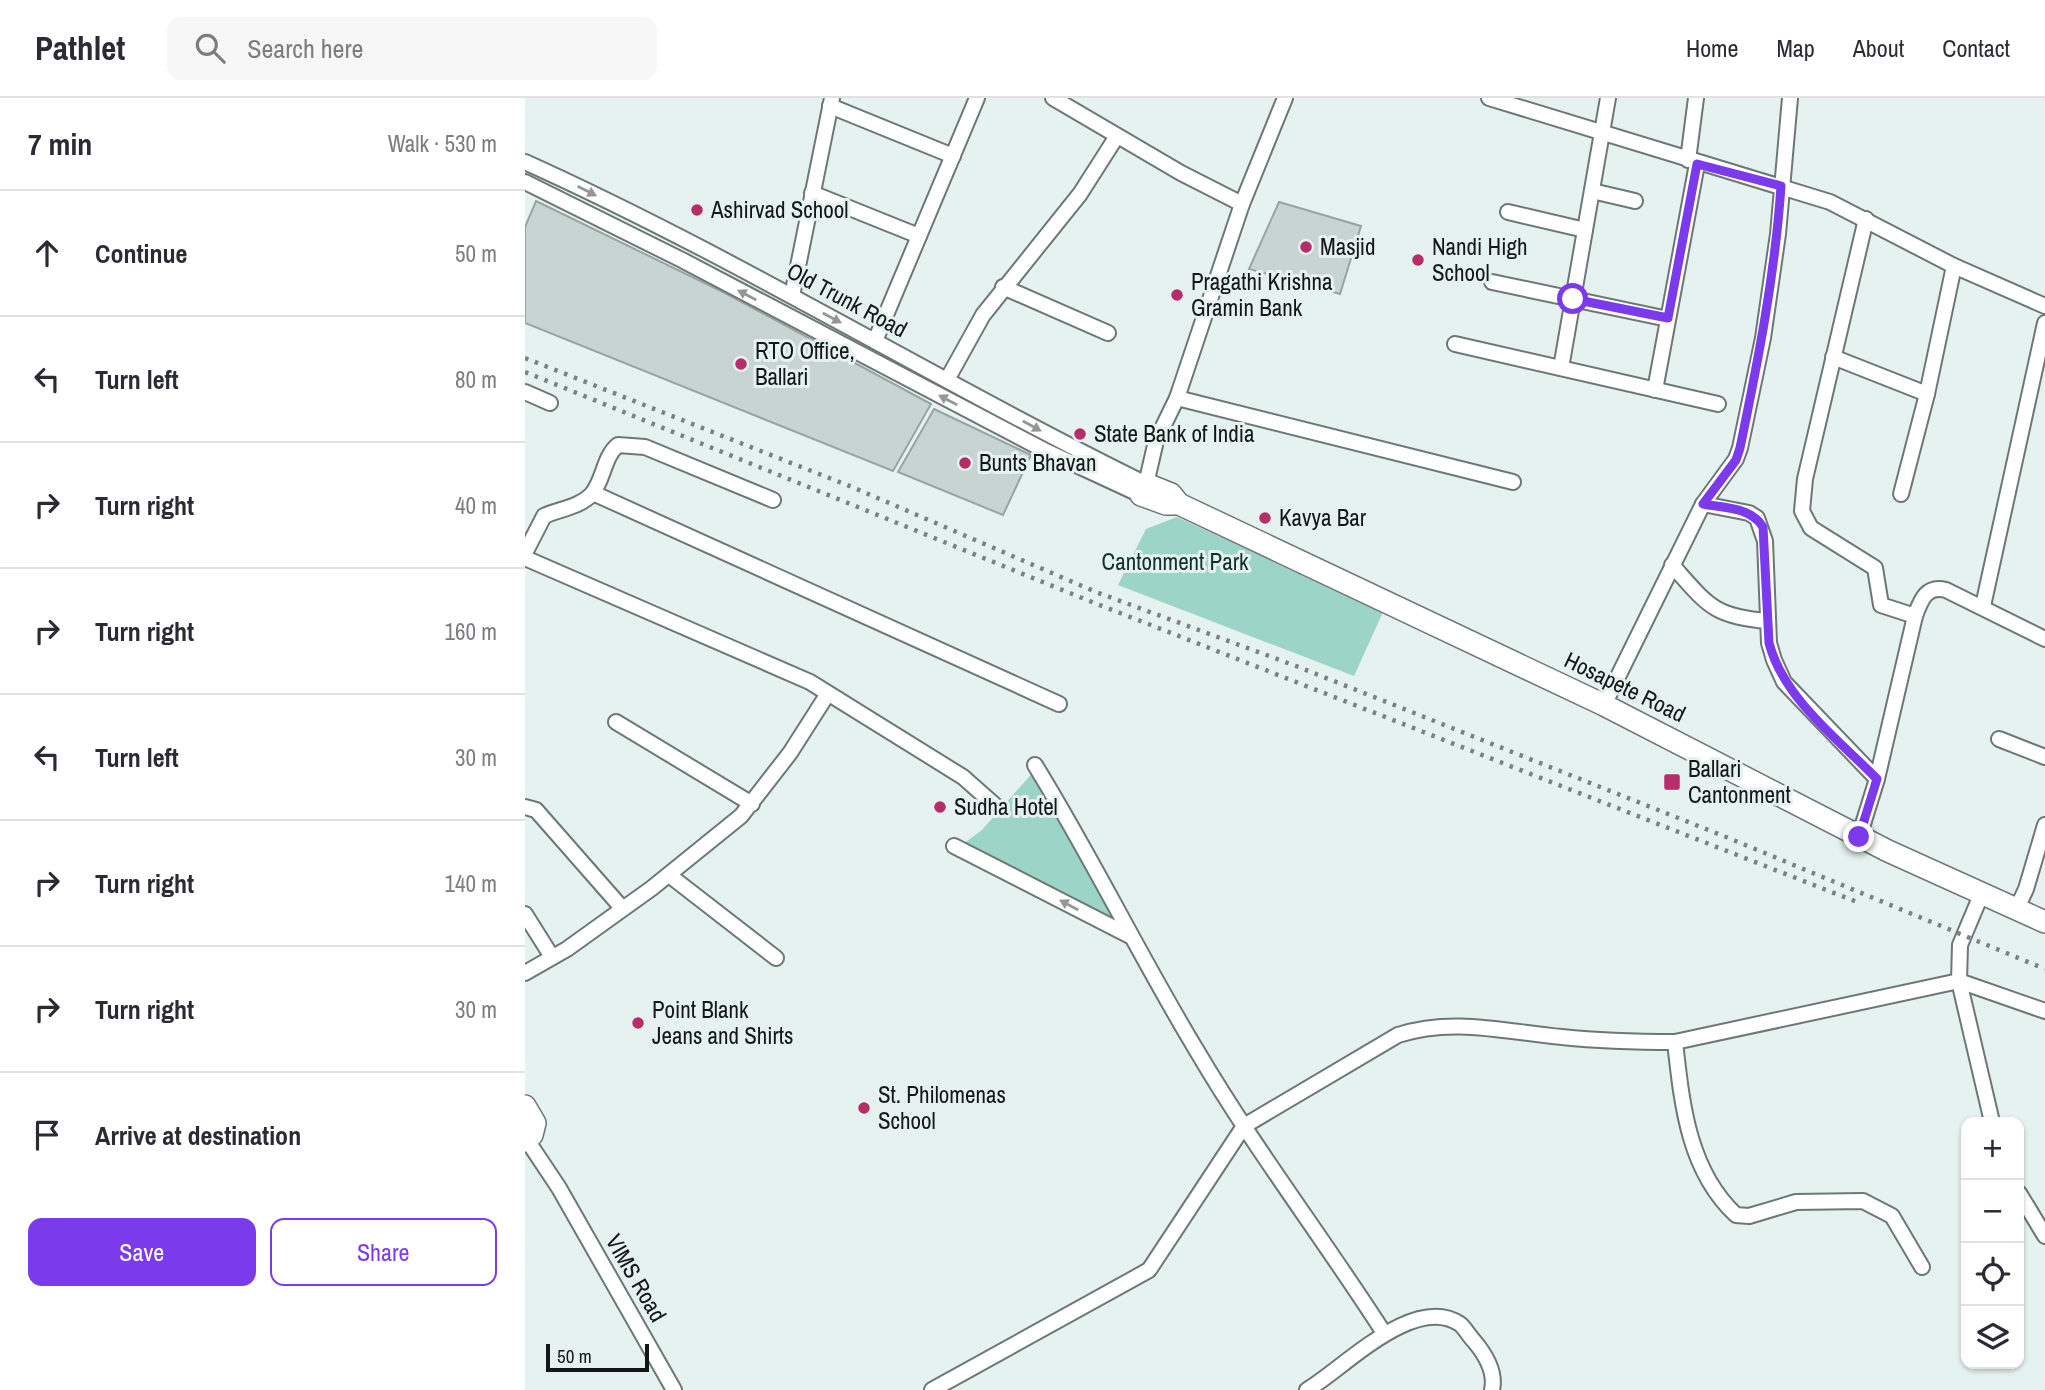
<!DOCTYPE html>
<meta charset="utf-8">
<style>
:root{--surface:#fff;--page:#f7f7f7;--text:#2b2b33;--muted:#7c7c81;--line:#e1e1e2;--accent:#7c3aed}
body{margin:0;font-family:"Archivo Narrow",sans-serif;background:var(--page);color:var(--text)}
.controls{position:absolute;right:21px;bottom:21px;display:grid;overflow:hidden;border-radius:14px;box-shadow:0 2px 5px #0004}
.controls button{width:63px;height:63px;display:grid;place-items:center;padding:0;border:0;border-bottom:2px solid var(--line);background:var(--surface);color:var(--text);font:35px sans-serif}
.scale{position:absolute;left:21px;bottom:18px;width:103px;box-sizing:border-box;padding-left:7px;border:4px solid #131716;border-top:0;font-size:19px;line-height:24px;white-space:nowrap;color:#131716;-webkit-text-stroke:5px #e6f2ef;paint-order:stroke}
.stop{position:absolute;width:21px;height:21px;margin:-16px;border:5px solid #7c3aed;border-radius:50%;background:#fff}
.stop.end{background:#7c3aed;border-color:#fff;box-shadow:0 2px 7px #0008}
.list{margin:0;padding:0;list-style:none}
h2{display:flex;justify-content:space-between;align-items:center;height:91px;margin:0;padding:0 28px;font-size:30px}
h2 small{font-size:23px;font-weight:400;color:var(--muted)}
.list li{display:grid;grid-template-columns:46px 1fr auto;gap:21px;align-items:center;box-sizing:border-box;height:126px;padding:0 28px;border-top:2px solid var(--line)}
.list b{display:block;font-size:26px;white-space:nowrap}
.list em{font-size:23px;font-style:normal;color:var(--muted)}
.actions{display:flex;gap:14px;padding:21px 28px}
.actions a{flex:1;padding:16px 0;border:2px solid var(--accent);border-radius:14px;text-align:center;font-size:24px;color:var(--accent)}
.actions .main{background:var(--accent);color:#fff}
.icon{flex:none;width:38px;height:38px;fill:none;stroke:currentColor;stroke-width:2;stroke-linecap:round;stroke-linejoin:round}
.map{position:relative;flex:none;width:1520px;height:1292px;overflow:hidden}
header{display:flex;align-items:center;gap:42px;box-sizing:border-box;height:98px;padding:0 35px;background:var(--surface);border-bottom:2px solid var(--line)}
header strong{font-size:33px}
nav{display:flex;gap:38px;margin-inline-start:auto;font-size:24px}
.search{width:490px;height:63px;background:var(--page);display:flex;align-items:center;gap:18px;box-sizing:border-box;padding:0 24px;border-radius:14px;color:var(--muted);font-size:26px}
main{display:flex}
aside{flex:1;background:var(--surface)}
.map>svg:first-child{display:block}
</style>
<header>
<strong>Pathlet</strong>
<div class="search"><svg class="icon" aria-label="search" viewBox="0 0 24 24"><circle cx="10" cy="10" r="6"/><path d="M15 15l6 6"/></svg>Search here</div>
<nav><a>Home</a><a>Map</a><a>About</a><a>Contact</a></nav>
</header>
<main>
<aside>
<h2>7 min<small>Walk · 530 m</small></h2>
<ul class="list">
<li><svg class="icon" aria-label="ahead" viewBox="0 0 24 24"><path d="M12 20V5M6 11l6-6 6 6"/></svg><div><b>Continue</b></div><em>50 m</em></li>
<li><svg class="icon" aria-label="left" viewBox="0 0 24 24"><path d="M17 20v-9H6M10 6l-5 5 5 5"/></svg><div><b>Turn left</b></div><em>80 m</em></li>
<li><svg class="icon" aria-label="right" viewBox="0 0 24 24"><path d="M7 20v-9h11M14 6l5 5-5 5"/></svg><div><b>Turn right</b></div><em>40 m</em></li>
<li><svg class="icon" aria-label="right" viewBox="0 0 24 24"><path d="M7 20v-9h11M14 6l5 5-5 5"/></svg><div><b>Turn right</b></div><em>160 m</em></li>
<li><svg class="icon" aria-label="left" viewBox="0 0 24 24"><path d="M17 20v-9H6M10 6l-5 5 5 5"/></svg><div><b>Turn left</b></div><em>30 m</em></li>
<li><svg class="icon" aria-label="right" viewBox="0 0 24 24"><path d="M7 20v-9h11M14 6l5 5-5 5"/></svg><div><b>Turn right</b></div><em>140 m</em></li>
<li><svg class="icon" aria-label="right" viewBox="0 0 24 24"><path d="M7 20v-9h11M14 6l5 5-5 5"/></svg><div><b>Turn right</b></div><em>30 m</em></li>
<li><svg class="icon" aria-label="arrive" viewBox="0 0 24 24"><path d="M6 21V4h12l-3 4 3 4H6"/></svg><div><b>Arrive at destination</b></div></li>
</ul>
<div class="actions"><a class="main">Save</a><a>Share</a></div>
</aside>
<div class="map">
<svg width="1520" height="1292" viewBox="0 0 1520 1292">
<rect width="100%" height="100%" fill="#e6f2ef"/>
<g fill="#9cd4c7">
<polygon points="652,419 858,514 829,578 593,487 621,431"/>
<polygon points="510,672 597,829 434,749 457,732"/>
</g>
<g fill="#c8d4d1" stroke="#98a4a1" stroke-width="2">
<polygon points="11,103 200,195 406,306 368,373 0,225 0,129"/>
<polygon points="754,104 836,128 815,196 724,171"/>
<polygon points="409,311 506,357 478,417 373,374"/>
</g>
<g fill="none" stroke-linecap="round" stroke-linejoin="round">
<g stroke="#6d7875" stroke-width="18">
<g id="minor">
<polyline points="528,0 656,75 717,106"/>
<polyline points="964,0 1305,104 1429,168 1520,208"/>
<polyline points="305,8 428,58"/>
<polyline points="1163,62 1171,0"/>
<path d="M0,64c213,96 411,219 621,322l10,-43 21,-43 65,-194 43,-106"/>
<polyline points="0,84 157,162 519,352 616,397"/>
<polyline points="1067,93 1110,103"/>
<polyline points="287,95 394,138"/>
<polyline points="983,114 1060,132"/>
<polyline points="1341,121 1280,381 1277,413 1286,430 1350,470 1356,507 1390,518"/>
<polyline points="967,184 1143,221"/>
<polyline points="478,189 583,235"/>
<polyline points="267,198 307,0"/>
<polyline points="350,243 452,0"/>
<polyline points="930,246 1193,306"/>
<polyline points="1308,259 1402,296"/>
<polyline points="1036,270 1083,0"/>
<polyline points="423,280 458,217 555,96 592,38"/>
<polyline points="1130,292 1172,66"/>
<polyline points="0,294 25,305"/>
<polyline points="652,300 988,384"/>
<polyline points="68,395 534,606"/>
<polyline points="1376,396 1402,296 1429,168"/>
<polyline points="1178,406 1224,415 1232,420 1240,443 1244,545 1249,562 1259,584 1352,681"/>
<path d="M0,455l19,-37c16,-7 35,-9 47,-21 13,-14 12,-38 27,-50l27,2 128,53"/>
<polyline points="0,460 285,584 438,679 473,710"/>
<path d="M1147,467c35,39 41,52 96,56"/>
<polyline points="1458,508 1520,225"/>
<polyline points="1079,607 1178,406 1211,361 1215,350 1238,240 1253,136 1265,0"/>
<polyline points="91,624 227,706"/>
<polyline points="1474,641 1520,659"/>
<path d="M510,667c58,94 105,192 162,286 57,97 126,187 187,282"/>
<polyline points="0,709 11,712 97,810"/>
<path d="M1334,739l18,-58 38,-163c6,-16 11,-31 31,-26l99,49"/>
<polyline points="429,748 605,838"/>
<polyline points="144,777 251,860"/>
<polyline points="1456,797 1435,847 1434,883 1467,1024"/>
<polyline points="1491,812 1501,791 1520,727"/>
<polyline points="0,816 27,859"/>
<polyline points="0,875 42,851 127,790 216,718 265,655 302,597"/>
<path d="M1150,944c7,62 13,128 61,173l13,1 47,-14 67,-1 29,15 30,51"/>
<polyline points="2,1042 34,1090 149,1292"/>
<polyline points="1494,1095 1520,1138"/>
<path d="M407,1292l217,-120 95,-144 154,-91c55,-18 108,-3 164,2 38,4 75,5 113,5l284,-61 86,30"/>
<path d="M782,1292c36,-21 107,-97 153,-66 5,4 9,12 14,17 11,13 22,31 18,49"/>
</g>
</g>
<g stroke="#6d7875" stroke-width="24">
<g id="highway">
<polyline points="654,406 641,406 616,397 621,386 646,396 654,406 1079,607 1363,753 1520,824"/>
<polyline points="0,1008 10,1025 7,1037 0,1043"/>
</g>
</g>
<use href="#minor" stroke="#fff" stroke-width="14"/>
<use href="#highway" stroke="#fff" stroke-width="21"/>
<g stroke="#7a8280" stroke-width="4.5" stroke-dasharray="3.5 7" stroke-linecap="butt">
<polyline points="0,260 327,389 571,494 771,568 1201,739 1520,871"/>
<polyline points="0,274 567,504 1332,804"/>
</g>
</g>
<defs><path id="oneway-solid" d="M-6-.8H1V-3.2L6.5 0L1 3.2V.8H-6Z" transform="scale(1.75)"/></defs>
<g fill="#959796">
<use href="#oneway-solid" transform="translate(62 93) rotate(27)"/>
<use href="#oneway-solid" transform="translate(222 197) rotate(-152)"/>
<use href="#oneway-solid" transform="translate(307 220) rotate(28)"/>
<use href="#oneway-solid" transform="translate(423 302) rotate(-152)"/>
<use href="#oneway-solid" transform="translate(507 328) rotate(29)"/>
<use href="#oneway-solid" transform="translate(544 807) rotate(-152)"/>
</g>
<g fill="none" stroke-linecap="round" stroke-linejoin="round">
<path stroke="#7c3aed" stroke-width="9" d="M1048,201l95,19 29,-154 84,22c-6,89 -23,175 -41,262l-4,12 -33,44c21,4 48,3 60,23l6,116c15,56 69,96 108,136l-18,58"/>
</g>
<g fill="#b62d6a" stroke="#e6f2ef" stroke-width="2.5">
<circle cx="172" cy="112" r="7"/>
<circle cx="781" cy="149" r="7"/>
<circle cx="893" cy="162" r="7"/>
<circle cx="652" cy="197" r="7"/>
<circle cx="216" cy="266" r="7"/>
<circle cx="555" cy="336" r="7"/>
<circle cx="440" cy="365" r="7"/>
<circle cx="740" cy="420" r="7"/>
<rect x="1138" y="675" width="18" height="18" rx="3.5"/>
<circle cx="415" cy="709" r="7"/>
<circle cx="113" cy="925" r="7"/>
<circle cx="339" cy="1010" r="7"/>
</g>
<g text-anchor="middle" stroke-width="6" stroke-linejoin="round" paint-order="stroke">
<g font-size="23" fill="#131716" stroke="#e6f2ef" text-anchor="start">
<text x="186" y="120">Ashirvad School</text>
<text x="795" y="157">Masjid</text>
<text x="907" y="157">Nandi High<tspan x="907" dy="26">School</tspan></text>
<text x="666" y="192">Pragathi Krishna<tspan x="666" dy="26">Gramin Bank</tspan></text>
<text x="230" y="261">RTO Office,<tspan x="230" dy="26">Ballari</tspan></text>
<text x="569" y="344">State Bank of India</text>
<text x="454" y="373">Bunts Bhavan</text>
<text x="754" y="428">Kavya Bar</text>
<text x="1163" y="679">Ballari<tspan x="1163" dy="26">Cantonment</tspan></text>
<text x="429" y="717">Sudha Hotel</text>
<text x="127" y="920">Point Blank<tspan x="127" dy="26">Jeans and Shirts</tspan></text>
<text x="353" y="1005">St. Philomenas<tspan x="353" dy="26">School</tspan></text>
</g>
<g font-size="23" fill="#131716" stroke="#e6f2ef">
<text transform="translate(322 202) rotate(28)" y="8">Old Trunk Road</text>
<text transform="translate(1100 589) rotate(26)" y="8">Hosapete Road</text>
<text transform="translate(111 1180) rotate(60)" y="8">VIMS Road</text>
</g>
<g font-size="23" fill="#10312a" stroke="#e6f2ef">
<text x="650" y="472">Cantonment Park</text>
</g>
</g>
</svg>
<div class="controls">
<button>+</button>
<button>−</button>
<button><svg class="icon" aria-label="locate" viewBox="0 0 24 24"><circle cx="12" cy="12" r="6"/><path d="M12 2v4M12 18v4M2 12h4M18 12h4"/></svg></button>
<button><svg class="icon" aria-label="layers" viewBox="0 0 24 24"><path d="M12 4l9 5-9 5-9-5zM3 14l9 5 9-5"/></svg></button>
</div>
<div class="scale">50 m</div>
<div class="stop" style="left:1048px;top:201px"></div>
<div class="stop end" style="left:1334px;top:739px"></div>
</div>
</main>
